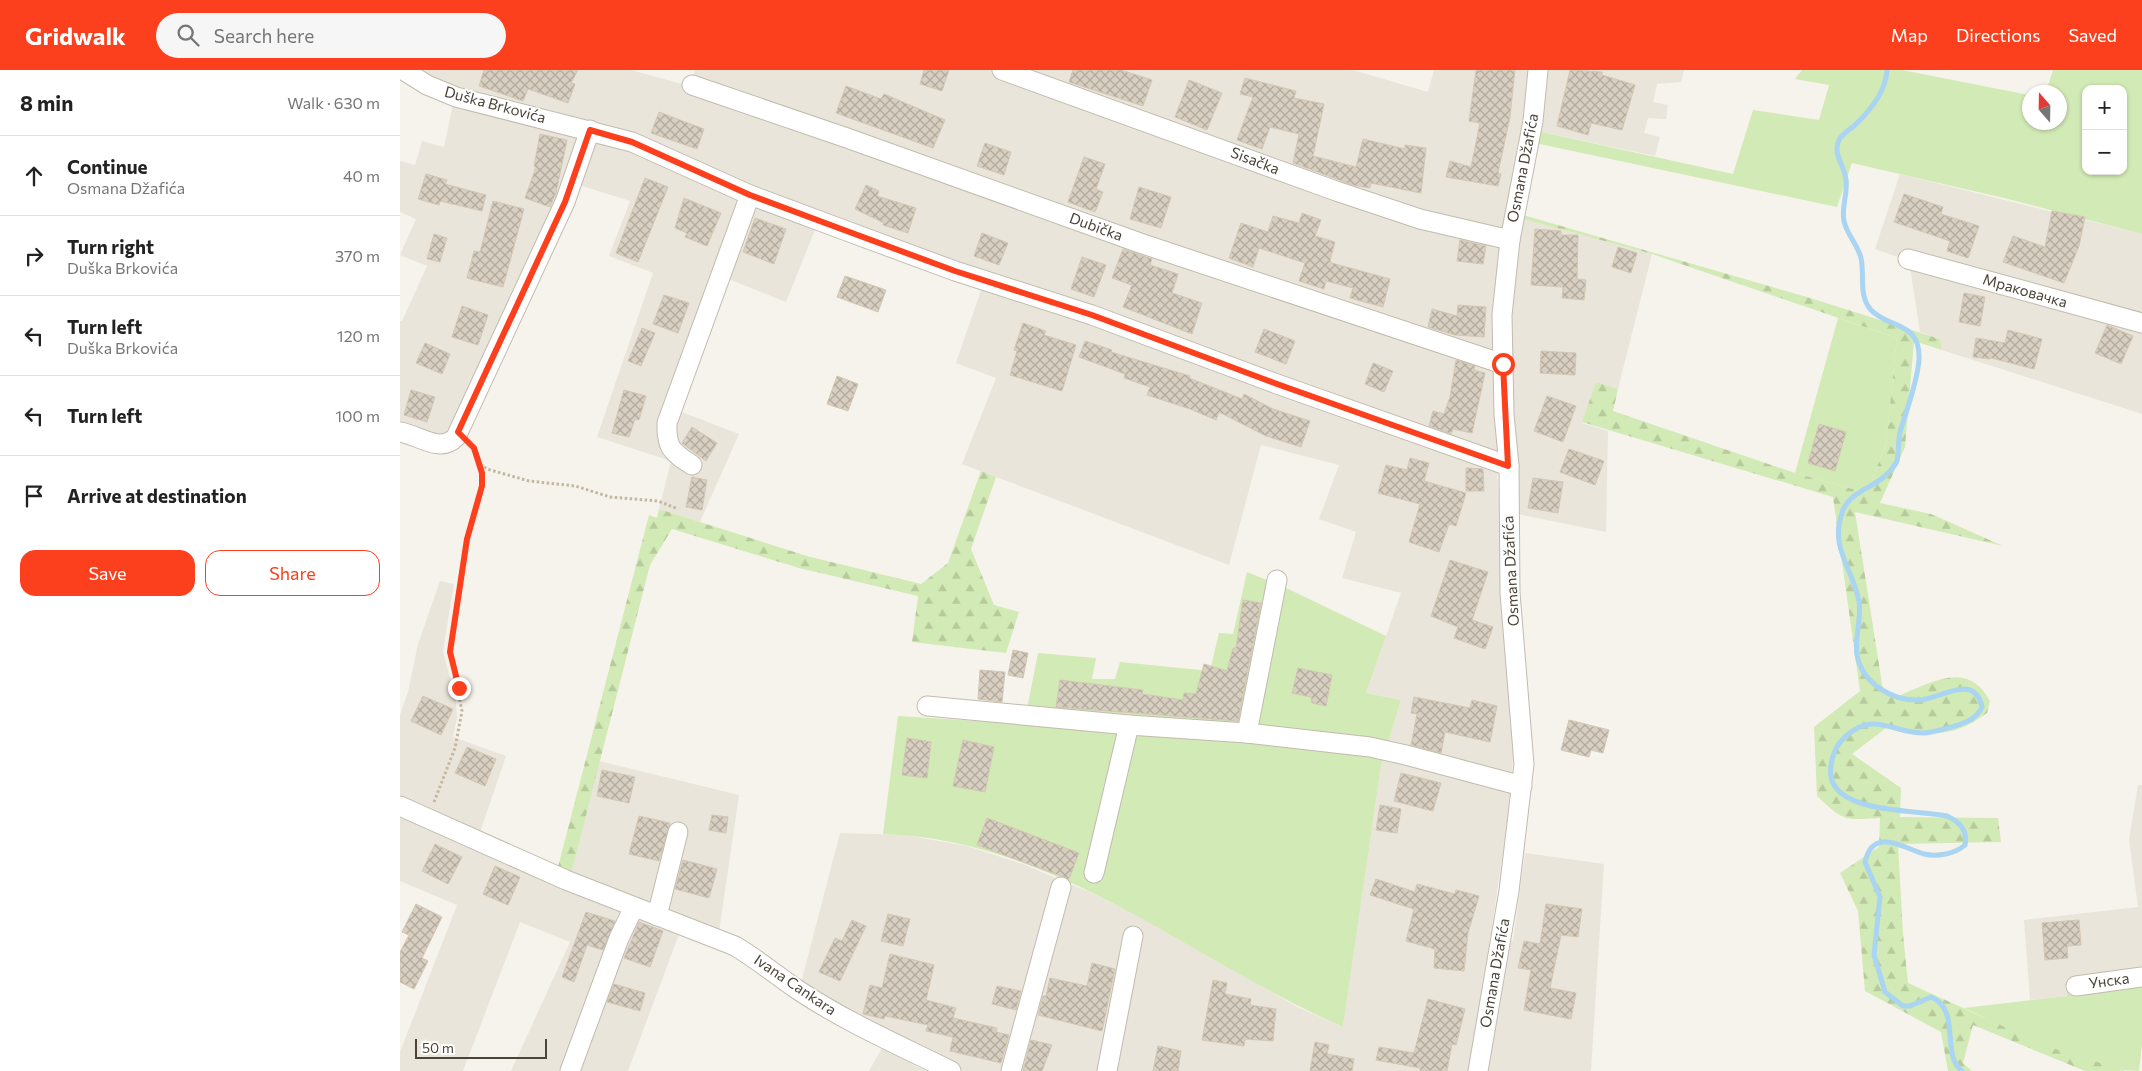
<!DOCTYPE html>
<meta charset="utf-8">
<style>
:root{--surface:#fff;--page:#f6f6f6;--text:#222;--muted:#767676;--line:#e0e0e0;--accent:#fc3f1d}
body{margin:0;font-family:Commissioner,sans-serif;background:var(--page);color:var(--text)}
.controls{position:absolute;right:15px;top:15px;display:grid;overflow:hidden;border-radius:10px;box-shadow:0 1px 4px #0004}
.controls button{width:45px;height:45px;display:grid;place-items:center;padding:0;border:0;border-bottom:1px solid var(--line);background:var(--surface);color:var(--text);font:25px sans-serif}
.compass{position:absolute;left:1622px;top:15px;width:45px;height:45px;border-radius:50%;background:var(--surface);box-shadow:0 1px 4px #0004;rotate:340deg}
.scale{position:absolute;left:15px;bottom:12px;width:132px;box-sizing:border-box;padding-left:5px;border:2px solid #4b4439;border-top:0;font-size:14px;line-height:18px;white-space:nowrap;color:#4b4439;-webkit-text-stroke:4px #fff;paint-order:stroke}
.stop{position:absolute;width:15px;height:15px;margin:-11px;border:4px solid #fc3f1d;border-radius:50%;background:#fff}
.stop.end{background:#fc3f1d;border-color:#fff;box-shadow:0 1px 5px #0008}
.list{margin:0;padding:0;list-style:none}
h2{display:flex;justify-content:space-between;align-items:center;height:65px;margin:0;padding:0 20px;font-size:21px}
h2 small{font-size:16px;font-weight:400;color:var(--muted)}
.list li{display:grid;grid-template-columns:32px 1fr auto;gap:15px;align-items:center;box-sizing:border-box;height:80px;padding:0 20px;border-top:1px solid var(--line)}
.list b{display:block;font-size:19px;white-space:nowrap}
.list p{margin:0;font-size:16px;white-space:nowrap;color:var(--muted)}
.list em{font-size:16px;font-style:normal;color:var(--muted)}
.actions{display:flex;gap:10px;padding:15px 20px}
.actions a{flex:1;padding:11px 0;border:1px solid var(--accent);border-radius:15px;text-align:center;font-size:18px;color:var(--accent)}
.actions .main{background:var(--accent);color:#fff}
.icon{flex:none;width:28px;height:28px;fill:none;stroke:currentColor;stroke-width:2;stroke-linecap:round;stroke-linejoin:round}
.map{position:relative;flex:none;width:1742px;height:1001px;overflow:hidden}
header{display:flex;align-items:center;gap:30px;box-sizing:border-box;height:70px;padding:0 25px;background:var(--accent);color:#fff}
header strong{font-size:24px}
nav{display:flex;gap:28px;margin-inline-start:auto;font-size:18px}
.search{width:350px;height:45px;background:var(--page);display:flex;align-items:center;gap:12px;box-sizing:border-box;padding:0 18px;border-radius:28px;color:var(--muted);font-size:19px}
main{display:flex}
aside{flex:1;background:var(--surface)}
.map>svg:first-child{display:block}
</style>
<header>
<strong>Gridwalk</strong>
<div class="search"><svg class="icon" aria-label="search" viewBox="0 0 24 24"><circle cx="10" cy="10" r="6"/><path d="M15 15l6 6"/></svg>Search here</div>
<nav><a>Map</a><a>Directions</a><a>Saved</a></nav>
</header>
<main>
<aside>
<h2>8 min<small>Walk · 630 m</small></h2>
<ul class="list">
<li><svg class="icon" aria-label="ahead" viewBox="0 0 24 24"><path d="M12 20V5M6 11l6-6 6 6"/></svg><div><b>Continue</b><p>Osmana Džafića</p></div><em>40 m</em></li>
<li><svg class="icon" aria-label="right" viewBox="0 0 24 24"><path d="M7 20v-9h11M14 6l5 5-5 5"/></svg><div><b>Turn right</b><p>Duška Brkovića</p></div><em>370 m</em></li>
<li><svg class="icon" aria-label="left" viewBox="0 0 24 24"><path d="M17 20v-9H6M10 6l-5 5 5 5"/></svg><div><b>Turn left</b><p>Duška Brkovića</p></div><em>120 m</em></li>
<li><svg class="icon" aria-label="left" viewBox="0 0 24 24"><path d="M17 20v-9H6M10 6l-5 5 5 5"/></svg><div><b>Turn left</b></div><em>100 m</em></li>
<li><svg class="icon" aria-label="arrive" viewBox="0 0 24 24"><path d="M6 21V4h12l-3 4 3 4H6"/></svg><div><b>Arrive at destination</b></div></li>
</ul>
<div class="actions"><a class="main">Save</a><a>Share</a></div>
</aside>
<div class="map">
<svg width="1742" height="1001" viewBox="0 0 1742 1001">
<defs>
<pattern id="forest-firs" width="22" height="20" patternUnits="userSpaceOnUse" patternTransform="scale(1.25)"><rect width="22" height="20" fill="#d2eab5"/><path d="M5 1l3.5 6h-7zM16 11l3.5 6h-7z" fill="#b6ca9c"/></pattern>
<pattern id="building-cross-hatch" width="8" height="8" patternUnits="userSpaceOnUse" patternTransform="scale(1.25)"><rect width="8" height="8" fill="#d8cfc1"/><path d="M0 0l8 8M0 8l8-8" fill="none" stroke="#b1aa9e"/></pattern>
</defs>
<rect width="100%" height="100%" fill="#f6f3ec"/>
<g fill="#eae5da">
<polygon points="12,0 231,0 289,16 295,0 953,0 1028,22 1034,0 1284,0 1281,12 1257,14 1253,32 1268,35 1266,49 1248,48 1244,63 1260,67 1255,86 1137,61 1123,149 1252,184 1218,319 1196,312 1182,353 1208,361 1206,462 1117,444 1115,386 1074,376 421,145 386,232 326,208 279,341 339,364 300,452 259,439 271,391 197,367 253,203 209,186 230,131 176,114 61,366 0,366 0,251 2,251 27,196 0,185 16,149 0,142 0,91 15,95 22,71 44,77 53,34"/>
<polygon points="1500,104 1742,164 1742,344 1542,280 1540,269 1520,262 1509,191 1475,179"/>
<polygon points="581,220 764,276 1097,401 1114,679 1105,770 1070,1001 556,1001 401,913 440,763 505,765 567,776 623,794 694,824 765,860 897,937 943,957 981,696 1001,630 966,623 1001,523 942,508 956,462 919,449 939,395 861,375 829,495 562,394 596,308 556,293"/>
<polygon points="40,511 54,514 43,581 56,632 57,648 53,667 106,686 79,765 0,726 0,645 8,622 18,574"/>
<polygon points="199,691 339,725 319,862 171,804"/>
<polygon points="1738,715 1742,715 1742,910 1667,920 1667,926 1630,930 1624,850 1738,837 1729,770"/>
<polygon points="0,741 281,859 228,1001 111,1001 170,872 120,852 63,1001 0,1001 0,982 57,835 0,811"/>
<polygon points="1125,783 1204,794 1191,1001 1086,1001 1106,870 1113,871"/>
<polygon points="482,978 525,1001 469,1001"/>
</g>
<g fill="#d2eab5" fill-rule="evenodd">
<path d="M1402,0h100l127,25 1,27h30v-30h-14l7,-22h89v164l-138,-36 -152,-35 -15,44 -302,-64 2,-12 196,43 20,-64 66,10 10,-35 -34,-6zM1686,19h37v82h-37z"/>
<polygon points="1438,248 1497,268 1486,374 1467,423 1395,403"/>
<path d="M847,502l35,14 104,50 -20,57 35,7 -20,66 -38,261c-151,-66 -288,-188 -460,-193l15,-118 126,8 14,-71 58,5 -4,21h23l5,-17 90,9 9,-38 14,1z"/>
<path d="M1742,910v64l-3,27c-51,0 -127,-41 -175,-63l103,-12v-6z"/>
</g>
<g fill="url(#forest-firs)">
<path d="M1123,145l284,82 133,42 2,11 -28,-9 -9,106 -25,56 51,11 72,32 -148,-34 28,178 15,6c34,-13 69,-37 92,5l-3,12c-38,28 -57,20 -101,15l-34,26 49,34 -1,29 98,1 3,24 -103,2 5,90 5,49 141,64 77,24h-41l-112,-46 -10,38 9,8h-24l-7,-39 -76,-41 -7,-80 -18,-38 39,-26 1,-29c-37,2 -35,4 -63,-22l-3,-69 46,-36 -27,-194 -251,-75 14,-40 22,7 -5,22 182,62 72,20 19,-49 11,-106 -245,-84 -129,-35z"/>
<polygon points="581,401 596,407 571,479 594,535 619,542 606,583 512,572 518,526 399,498 272,459 250,495 171,804 158,797 249,445 257,448 259,439 407,486 521,514 548,493"/>
</g>
<g fill="none" stroke-linecap="round" stroke-linejoin="round">
<path stroke="#a9d4f2" stroke-width="5" d="M1487,0c-1,21 -18,42 -33,56 -5,4 -12,8 -15,14 -7,14 6,26 7,40 2,13 -5,28 -2,41 3,14 14,24 17,37 4,18 -3,37 10,52 18,19 50,11 48,50 -2,24 -12,48 -19,72 -2,9 -1,19 -3,29 -2,5 -6,9 -10,13 -13,14 -36,17 -44,36 -15,38 11,59 16,92 3,17 -5,36 -2,53 5,28 35,46 62,45 21,-1 56,-28 63,7 -5,11 -13,14 -24,18 -10,3 -22,7 -33,8 -32,1 -50,-23 -79,3 -9,8 -14,18 -15,30 -8,49 86,43 116,50 13,6 21,15 18,29 -10,9 -28,12 -41,9 -21,-6 -51,-28 -59,8l15,35 -6,58 11,37 18,14h7l21,-9c31,13 9,57 31,74"/>
</g>
<g fill="url(#building-cross-hatch)" stroke="#d3c7b4">
<polygon points="84,0 178,0 171,13 175,14 168,33 128,19 123,31 79,16"/>
<polygon points="524,0 549,0 542,21 520,14"/>
<polygon points="673,0 721,0 752,10 743,36 669,12"/>
<polygon points="1076,0 1115,0 1110,47 1098,103 1101,104 1098,116 1046,107 1050,91 1071,97 1080,53 1069,51"/>
<polygon points="1170,0 1202,2 1202,5 1235,15 1222,60 1191,53 1188,65 1157,56"/>
<polygon points="845,8 896,21 894,28 924,34 913,86 956,97 963,69 1005,79 1005,75 1026,78 1021,123 971,113 970,118 953,115 893,93 899,64 870,57 862,79 837,70 853,27 840,24"/>
<polygon points="789,10 822,23 807,60 775,47"/>
<polygon points="446,16 481,29 484,24 545,50 533,78 436,43"/>
<polygon points="259,42 304,59 297,79 251,63"/>
<polygon points="140,64 167,70 156,123 150,137 125,128 136,97 134,96"/>
<polygon points="585,73 611,82 604,105 577,96"/>
<polygon points="684,87 705,94 696,119 703,122 695,142 668,132"/>
<polygon points="26,104 47,110 45,114 86,125 82,141 40,131 39,135 18,129"/>
<polygon points="245,108 268,117 238,192 216,183"/>
<polygon points="466,115 479,121 477,126 516,138 508,163 483,155 484,153 455,139"/>
<polygon points="739,117 771,127 761,158 730,149"/>
<polygon points="1504,124 1543,137 1541,144 1579,156 1568,188 1547,181 1550,171 1494,152"/>
<polygon points="284,128 321,143 307,176 285,167 287,163 275,158"/>
<polygon points="93,131 124,139 103,217 67,208 74,181 80,182"/>
<polygon points="1652,141 1685,147 1679,176 1664,213 1603,192 1613,166 1645,177"/>
<polygon points="902,143 921,150 915,166 935,172 930,191 932,193 990,209 983,237 950,228 953,218 926,211 924,219 899,211 905,193 859,178 853,197 829,188 841,153 868,162 873,146 899,153"/>
<polygon points="355,148 386,159 374,194 343,182"/>
<polygon points="1135,159 1161,161 1161,165 1178,165 1177,209 1186,210 1184,230 1162,228 1163,217 1131,215"/>
<polygon points="582,163 608,173 599,195 574,186"/>
<polygon points="34,164 47,168 40,192 27,189"/>
<polygon points="1060,170 1086,176 1083,194 1057,191"/>
<polygon points="1218,177 1237,183 1231,203 1212,197"/>
<polygon points="723,179 752,189 750,195 778,204 772,223 802,233 792,264 723,237 732,215 712,208"/>
<polygon points="682,187 706,195 694,227 671,219"/>
<polygon points="445,206 486,220 478,242 437,227"/>
<polygon points="1564,223 1585,227 1580,256 1559,252"/>
<polygon points="264,225 289,233 278,263 253,254"/>
<polygon points="1058,235 1086,237 1084,267 1055,265 1028,257 1032,239 1057,246"/>
<polygon points="62,236 88,245 78,275 52,267"/>
<polygon points="623,253 646,261 644,265 676,275 662,321 610,305 617,281 614,280"/>
<polygon points="1707,255 1733,266 1721,294 1695,283"/>
<polygon points="242,258 255,263 241,296 228,291"/>
<polygon points="864,259 895,271 886,294 855,282"/>
<polygon points="1608,260 1642,269 1634,299 1591,288 1590,289 1573,287 1576,268 1605,273"/>
<polygon points="685,271 712,280 711,282 790,306 789,308 842,329 844,324 873,339 910,351 901,377 866,366 819,342 816,350 790,339 747,325 750,317 724,308 725,304 679,287"/>
<polygon points="25,273 50,284 42,304 16,293"/>
<polygon points="1141,281 1176,283 1175,305 1140,303"/>
<polygon points="1056,290 1075,296 1074,300 1085,303 1072,363 1053,359 1051,364 1029,356 1033,341 1044,344 1050,327"/>
<polygon points="973,293 993,301 984,322 965,314"/>
<polygon points="437,306 458,314 448,341 427,334"/>
<polygon points="11,320 35,327 27,352 4,345"/>
<polygon points="224,320 246,326 239,350 235,349 229,367 212,363"/>
<polygon points="1147,326 1176,336 1163,372 1134,361"/>
<polygon points="1419,354 1446,362 1435,401 1408,393"/>
<polygon points="292,357 317,373 306,391 282,373"/>
<polygon points="1169,379 1204,391 1195,415 1160,402"/>
<polygon points="1010,388 1029,393 1024,411 1066,423 1056,456 1049,454 1039,482 1009,472 1020,434 978,423 986,395 1007,400"/>
<polygon points="1066,398 1083,399 1084,421 1066,421"/>
<polygon points="292,407 307,410 302,440 286,437"/>
<polygon points="1133,408 1163,412 1158,443 1128,438"/>
<polygon points="1050,490 1088,502 1072,550 1093,557 1085,579 1054,568 1058,557 1031,546"/>
<polygon points="843,530 861,533 838,651 656,637 660,610 743,620 742,624 783,630 784,623 796,624 804,594 827,601 833,578 836,578"/>
<polygon points="613,580 628,583 623,608 608,605"/>
<polygon points="898,598 932,605 926,636 912,633 911,627 892,623"/>
<polygon points="580,600 605,602 602,632 578,629"/>
<polygon points="23,626 53,639 41,665 11,651"/>
<polygon points="1014,627 1070,638 1072,630 1097,636 1090,672 1045,662 1041,683 1011,675 1017,644 1011,643"/>
<polygon points="1169,650 1209,660 1203,683 1191,680 1189,687 1161,680"/>
<polygon points="507,668 531,672 527,708 502,705"/>
<polygon points="563,670 594,677 585,722 553,716"/>
<polygon points="67,677 96,689 85,716 55,703"/>
<polygon points="202,700 235,707 229,733 197,726"/>
<polygon points="1001,703 1041,713 1033,741 994,731"/>
<polygon points="980,735 1001,739 997,763 976,760"/>
<polygon points="312,745 328,747 326,763 309,760"/>
<polygon points="239,746 270,753 259,791 229,784"/>
<polygon points="587,748 679,783 669,809 577,775"/>
<polygon points="35,774 62,787 48,814 22,801"/>
<polygon points="283,790 317,799 309,828 275,819"/>
<polygon points="95,796 120,807 108,835 83,824"/>
<polygon points="976,809 1015,822 1017,814 1055,824 1056,820 1079,826 1068,863 1064,901 1034,898 1035,879 1006,871 1014,839 970,825"/>
<polygon points="16,834 42,847 22,888 28,891 14,919 0,912 0,882 9,865 2,862"/>
<polygon points="1146,834 1182,839 1178,867 1161,865 1150,918 1176,923 1171,949 1124,940 1131,900 1118,898 1124,871 1140,874"/>
<polygon points="186,842 215,851 203,880 187,875 174,912 162,907"/>
<polygon points="488,844 510,849 503,876 481,871"/>
<polygon points="452,850 466,856 440,911 419,902 435,868 442,871"/>
<polygon points="1679,850 1681,875 1667,876 1668,888 1645,890 1642,853"/>
<polygon points="239,852 263,861 250,897 224,888"/>
<polygon points="490,884 534,895 526,930 556,938 553,948 597,958 596,962 609,965 601,993 550,981 553,967 526,961 528,955 485,946 484,949 463,944 470,915 482,918"/>
<polygon points="692,893 715,899 702,961 638,945 643,926 646,926 650,908 687,916"/>
<polygon points="813,910 827,913 825,924 851,929 850,935 876,939 873,971 845,969 844,976 802,970"/>
<polygon points="214,914 245,923 240,941 207,932"/>
<polygon points="597,916 621,921 616,940 592,934"/>
<polygon points="1028,929 1065,939 1056,975 1052,974 1047,1001 1020,1001 1020,998 976,990 979,977 1014,983"/>
<polygon points="631,970 652,975 642,1001 623,1001"/>
<polygon points="915,972 929,975 927,984 954,989 952,1001 910,1001"/>
<polygon points="758,976 781,981 778,1001 753,1001"/>
</g>
<g fill="none" stroke-linecap="round" stroke-linejoin="round">
<g stroke="#c2bbae" stroke-width="21">
<g id="minor">
<polyline points="3,0 27,15 56,27 232,72 350,125 444,160 555,201 692,245 877,314 1109,396"/>
<polyline points="602,0 936,121 1020,149 1110,170"/>
<polyline points="292,15 447,68 740,173 1103,294"/>
<polyline points="1508,189 1742,253"/>
<path d="M0,362c19,3 40,22 56,5l109,-235 25,-72"/>
<path d="M292,395c-20,-13 -26,-17 -25,-42l83,-228"/>
<polyline points="527,636 729,655 847,663 970,677 1006,685 1122,716"/>
<polyline points="847,663 877,510"/>
<path d="M0,736l166,74 169,66c22,13 41,29 63,44 48,32 101,55 153,81"/>
<polyline points="694,803 729,655"/>
<polyline points="257,846 278,762"/>
<polyline points="1676,916 1742,907"/>
<polyline points="170,1001 219,868 234,837"/>
<polyline points="611,1001 661,817"/>
<polyline points="707,1001 733,866"/>
<polyline points="1078,1001 1109,821 1124,694 1110,523 1109,396 1104,344 1102,245 1110,170 1133,51 1138,0"/>
</g>
</g>
<g stroke="#c4b79f" stroke-width="3" stroke-dasharray="2.5 2.5" stroke-linecap="butt">
<polyline points="80,394 87,399 129,411 175,416 210,427 258,431 278,439"/>
<polyline points="34,732 55,678 62,641 50,582 67,469 82,416 79,390 72,375"/>
</g>
<use href="#minor" stroke="#fff" stroke-width="19"/>
</g>
<g fill="none" stroke-linecap="round" stroke-linejoin="round">
<polyline stroke="#fc3f1d" stroke-width="6" points="59,618 50,582 67,469 82,416 82,403 74,378 58,362 165,132 190,60 232,72 350,125 444,160 555,201 692,245 877,314 1108,396 1103,294"/>
</g>
<g text-anchor="middle" stroke-width="4" stroke-linejoin="round" paint-order="stroke">
<g font-size="15" fill="#4b4439" stroke="#fff">
<text transform="translate(95 35) rotate(15)" y="5">Duška Brkovića</text>
<text transform="translate(855 91) rotate(21)" y="5">Sisačka</text>
<text transform="translate(1123 98) rotate(-79)" y="5">Osmana Džafića</text>
<text transform="translate(696 157) rotate(20)" y="5">Dubička</text>
<text transform="translate(1625 221) rotate(16)" y="5">Мраковачка</text>
<text transform="translate(1111 501) rotate(-93)" y="5">Osmana Džafića</text>
<text transform="translate(1095 903) rotate(-80)" y="5">Osmana Džafića</text>
<text transform="translate(1709 911) rotate(-8)" y="5">Унска</text>
<text transform="translate(395 915) rotate(34)" y="5">Ivana Cankara</text>
</g>
</g>
</svg>
<div class="controls">
<button>+</button>
<button>−</button>
</div>
<svg class="compass" viewBox="-18 -18 36 36"><path d="M0-13l5 13h-10z" fill="#e53935"/><path d="M0 13l5-13h-10z" fill="#767676"/></svg>
<div class="scale">50 m</div>
<div class="stop" style="left:1103px;top:294px"></div>
<div class="stop end" style="left:59px;top:618px"></div>
</div>
</main>
